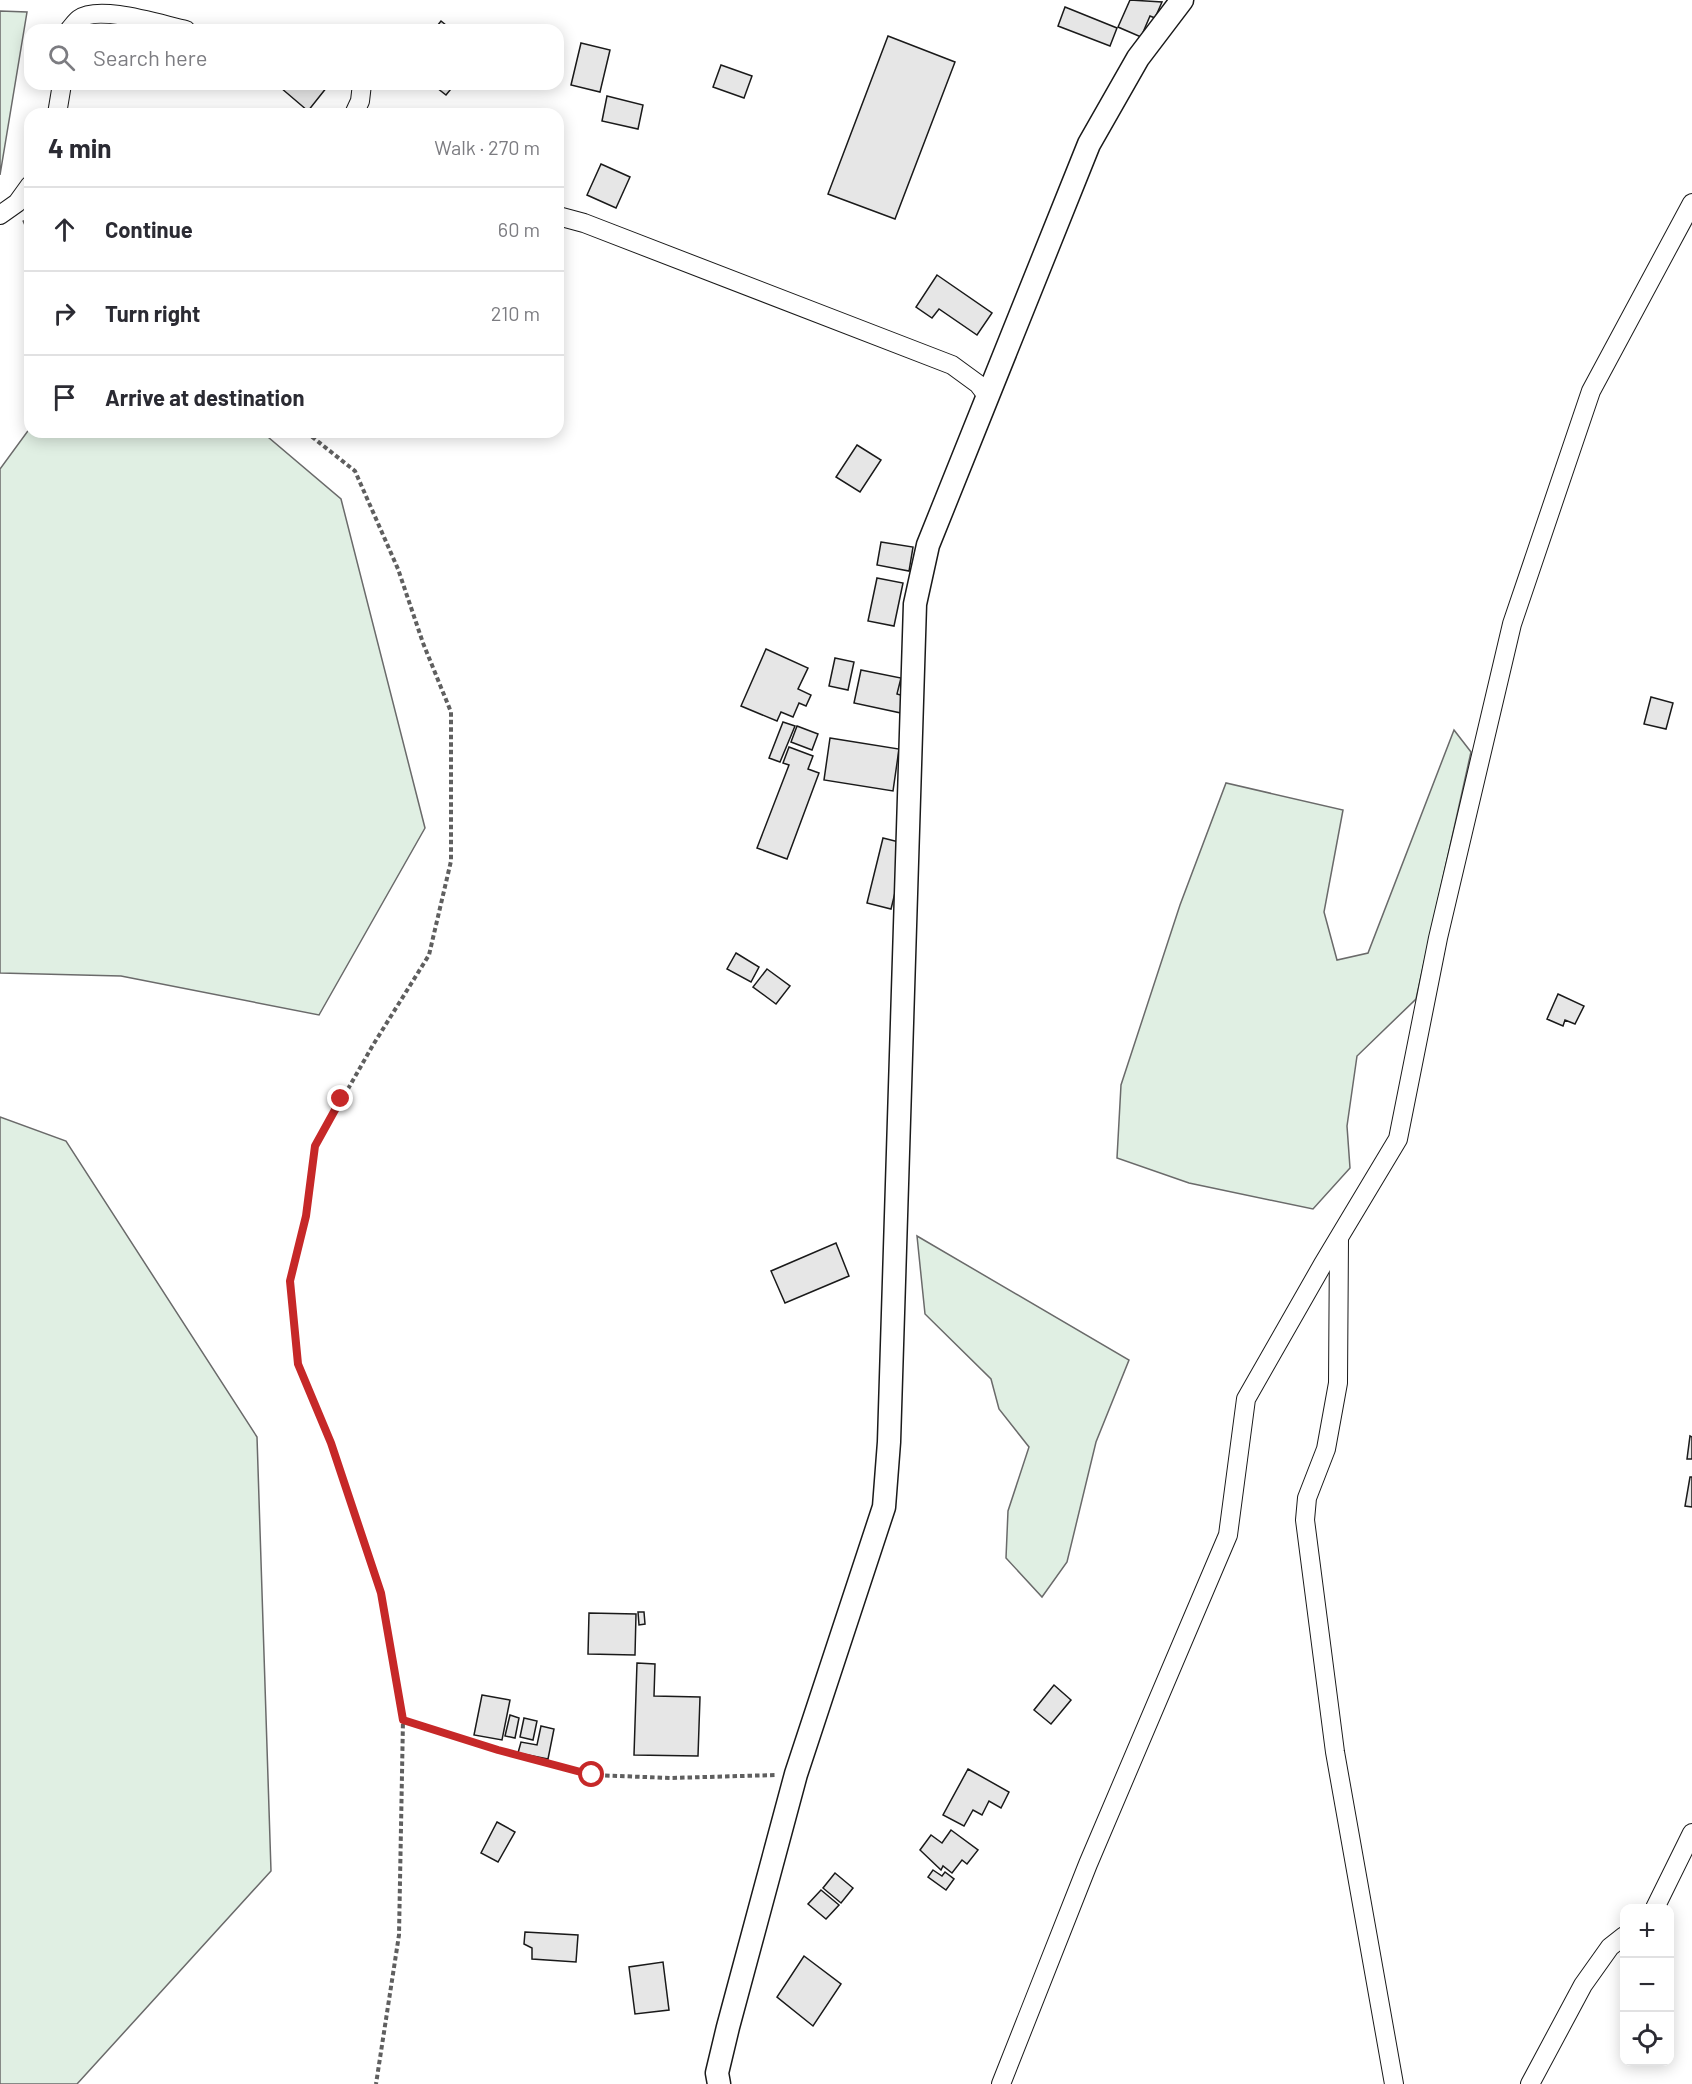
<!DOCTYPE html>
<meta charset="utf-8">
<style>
:root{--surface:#fff;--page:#f2f2f3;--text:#2b2b33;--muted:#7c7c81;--line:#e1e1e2}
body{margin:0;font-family:Barlow,sans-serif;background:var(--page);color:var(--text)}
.controls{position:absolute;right:18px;bottom:18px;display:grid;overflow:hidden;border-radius:12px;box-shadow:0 3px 15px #0003}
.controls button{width:54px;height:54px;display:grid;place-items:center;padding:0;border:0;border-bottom:2px solid var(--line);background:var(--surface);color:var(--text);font:30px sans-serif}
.stop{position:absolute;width:18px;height:18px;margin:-14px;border:4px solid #c62828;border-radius:50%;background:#fff}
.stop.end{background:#c62828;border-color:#fff;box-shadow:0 2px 6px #0008}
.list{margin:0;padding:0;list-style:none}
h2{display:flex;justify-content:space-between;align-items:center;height:78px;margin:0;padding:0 24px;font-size:26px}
h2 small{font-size:20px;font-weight:400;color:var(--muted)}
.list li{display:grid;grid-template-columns:39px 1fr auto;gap:18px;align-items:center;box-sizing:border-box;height:84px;padding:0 24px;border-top:2px solid var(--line)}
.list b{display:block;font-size:22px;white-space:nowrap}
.list em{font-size:20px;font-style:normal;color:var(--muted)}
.icon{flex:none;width:33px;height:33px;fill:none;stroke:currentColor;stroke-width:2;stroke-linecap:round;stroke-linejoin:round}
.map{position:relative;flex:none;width:1692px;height:2084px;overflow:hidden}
.search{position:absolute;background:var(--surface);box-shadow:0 3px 15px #0003;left:24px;top:24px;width:540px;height:66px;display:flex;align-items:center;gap:15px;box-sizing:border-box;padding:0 21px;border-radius:18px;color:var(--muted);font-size:22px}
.panel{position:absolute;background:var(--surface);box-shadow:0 3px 15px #0003;left:24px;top:108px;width:540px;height:330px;border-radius:18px}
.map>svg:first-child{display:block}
</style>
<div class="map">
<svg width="1692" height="2084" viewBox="0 0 1692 2084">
<rect width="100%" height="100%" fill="#fff"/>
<g fill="#e0efe3" stroke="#6a6a6a" stroke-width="1.5">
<polygon points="0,11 27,12 0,175"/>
<polygon points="30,428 30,432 262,432 341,499 425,828 319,1015 121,976 0,973 0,469"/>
<polygon points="1454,730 1471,752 1416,999 1357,1056 1347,1126 1350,1168 1313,1209 1189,1183 1117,1158 1121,1085 1180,905 1226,783 1343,810 1324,912 1337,960 1368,953"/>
<polygon points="0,1117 66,1141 257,1437 271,1871 77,2084 0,2084"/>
<polygon points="917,1236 1129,1360 1096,1442 1067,1562 1042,1597 1006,1558 1008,1511 1029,1447 999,1409 991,1379 925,1314"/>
</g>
<g fill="#e6e6e6" stroke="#1a1a1a" stroke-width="1.5">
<polygon points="1130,0 1162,2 1155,18 1150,16 1141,37 1118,27"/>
<polygon points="1065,7 1117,28 1110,46 1058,26"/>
<polygon points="441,21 452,30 434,30"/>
<polygon points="888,36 955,62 895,219 828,194"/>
<polygon points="581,43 610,50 600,92 571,85"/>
<polygon points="721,65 752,76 744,98 713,87"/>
<polygon points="284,84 324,84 327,87 308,111 281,88"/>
<polygon points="432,84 455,84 446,95"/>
<polygon points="607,96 643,105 638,129 602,121"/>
<polygon points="601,164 630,177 616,208 587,195"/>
<polygon points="937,275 992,313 977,335 939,309 932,318 916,307"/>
<polygon points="857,445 881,460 860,492 836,477"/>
<polygon points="881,542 913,547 909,571 877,565"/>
<polygon points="877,578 903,583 894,626 868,621"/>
<polygon points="766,649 808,668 798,689 811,695 806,706 799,703 793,717 781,712 777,721 741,706"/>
<polygon points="835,658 854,662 848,690 829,686"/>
<polygon points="861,670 901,678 897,694 904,696 901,713 854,703"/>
<polygon points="1651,697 1673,703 1666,729 1644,724"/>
<polygon points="783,722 795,726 780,762 769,758"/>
<polygon points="797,726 818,734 812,750 791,742"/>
<polygon points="830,738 899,749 893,791 824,780"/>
<polygon points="789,747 813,756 808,769 819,773 787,859 757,848 789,765 783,763"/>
<polygon points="883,838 907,844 891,909 867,903"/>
<polygon points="736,953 759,967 751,982 727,969"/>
<polygon points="767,969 790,986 776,1004 753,987"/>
<polygon points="1558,994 1584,1006 1575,1024 1565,1020 1563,1026 1547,1019"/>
<polygon points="836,1243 849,1276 785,1303 771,1271"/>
<polygon points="1690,1436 1692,1437 1692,1459 1687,1459"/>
<polygon points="1690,1477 1692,1477 1692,1507 1685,1506"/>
<polygon points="638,1612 644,1612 645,1624 639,1625"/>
<polygon points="589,1613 636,1614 635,1655 588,1654"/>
<polygon points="637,1663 655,1664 654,1696 700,1697 698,1756 634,1755"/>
<polygon points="1054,1685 1071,1700 1051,1724 1034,1710"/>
<polygon points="482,1695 510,1700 502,1740 474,1735"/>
<polygon points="510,1715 519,1718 515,1738 505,1736"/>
<polygon points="524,1718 537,1721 533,1740 520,1737"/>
<polygon points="541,1726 554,1729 548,1759 518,1753 521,1742 537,1745"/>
<polygon points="968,1769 1009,1792 1001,1808 989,1801 982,1815 973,1810 964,1826 943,1815"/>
<polygon points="497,1822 515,1832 498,1862 481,1853"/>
<polygon points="951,1830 978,1850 967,1864 962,1860 952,1873 943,1866 941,1870 920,1850 931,1835 942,1843"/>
<polygon points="933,1870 942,1876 945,1872 954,1879 946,1890 928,1877"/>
<polygon points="835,1873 853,1888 841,1903 823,1888"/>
<polygon points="821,1890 839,1905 826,1919 808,1904"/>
<polygon points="525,1932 578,1935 576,1962 532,1959 532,1948 524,1944"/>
<polygon points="804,1956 841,1984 813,2026 777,1997"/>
<polygon points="663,1962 669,2010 635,2014 629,1967"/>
</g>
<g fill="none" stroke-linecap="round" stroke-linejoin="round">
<g stroke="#1a1a1a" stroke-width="20">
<g id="minor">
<path d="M69,30c3,-3 6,-8 10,-11 20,-15 83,6 107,11"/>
<polyline points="57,114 62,84"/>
<polyline points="354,114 360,101 362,84"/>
<polyline points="0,215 17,203 30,185"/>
<polyline points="558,216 584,223 952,365 978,384 988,397"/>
<polyline points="1339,1239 1338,1383 1326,1449 1307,1498 1305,1520 1335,1752 1394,2084"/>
<polyline points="1655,1908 1692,1833"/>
<polyline points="1001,2084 1088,1864 1228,1535 1246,1399 1323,1264 1398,1139 1438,938 1512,624 1591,391 1692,203"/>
<polyline points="1530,2084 1583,1985 1610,1947 1624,1936"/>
</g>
</g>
<g stroke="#1a1a1a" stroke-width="25">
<polyline id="tertiary" points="719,2084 717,2073 728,2027 796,1774 884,1507 889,1442 915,604 928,545 1089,144 1138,58 1182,0"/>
</g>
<g stroke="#5f5f5f" stroke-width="4" stroke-dasharray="4.5 3" stroke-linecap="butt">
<polyline points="24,220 30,233"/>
<polyline points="306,432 355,471 398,569 423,643 451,712 451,861 429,955 373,1045 315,1147 306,1216 290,1281 298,1364 331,1443 381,1593 403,1720 399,1935 376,2084"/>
<polyline points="403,1720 498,1750 592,1775 671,1778 776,1775"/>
</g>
<use href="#minor" stroke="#fff" stroke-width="18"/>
<use href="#tertiary" stroke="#fff" stroke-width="22"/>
</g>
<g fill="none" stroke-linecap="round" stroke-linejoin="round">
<polyline stroke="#c62828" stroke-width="8" points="341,1099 315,1146 306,1216 290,1281 298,1364 331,1443 381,1593 403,1720 498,1750 592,1775"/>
</g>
</svg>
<div class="controls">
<button>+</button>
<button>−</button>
<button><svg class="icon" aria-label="locate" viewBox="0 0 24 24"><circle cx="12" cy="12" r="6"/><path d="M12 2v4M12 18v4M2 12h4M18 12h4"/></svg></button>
</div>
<div class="stop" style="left:592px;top:1775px"></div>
<div class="stop end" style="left:341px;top:1099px"></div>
<div class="search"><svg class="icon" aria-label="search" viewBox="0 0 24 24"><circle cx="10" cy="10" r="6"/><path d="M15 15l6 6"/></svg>Search here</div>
<section class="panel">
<h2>4 min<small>Walk · 270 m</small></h2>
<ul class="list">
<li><svg class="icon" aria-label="ahead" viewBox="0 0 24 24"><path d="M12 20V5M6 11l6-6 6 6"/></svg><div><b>Continue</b></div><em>60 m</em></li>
<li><svg class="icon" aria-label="right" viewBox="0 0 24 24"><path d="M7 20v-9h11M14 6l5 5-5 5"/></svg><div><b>Turn right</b></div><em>210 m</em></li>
<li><svg class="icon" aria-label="arrive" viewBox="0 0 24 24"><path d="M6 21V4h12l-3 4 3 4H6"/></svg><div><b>Arrive at destination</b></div></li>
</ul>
</section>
</div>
